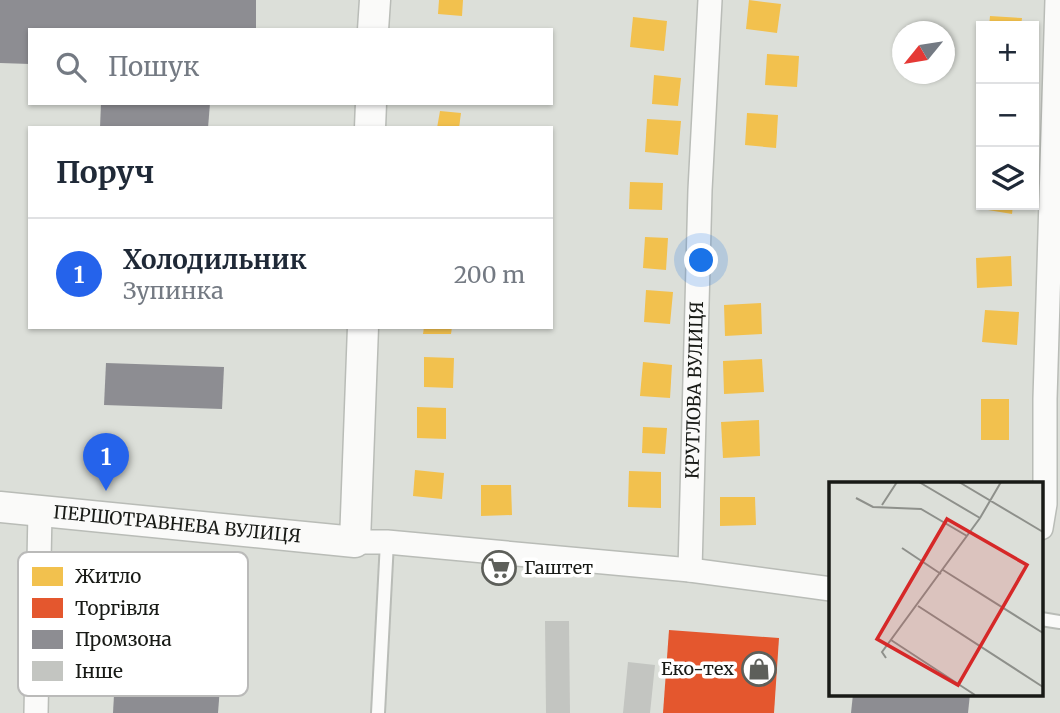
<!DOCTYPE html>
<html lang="uk">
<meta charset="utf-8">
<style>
:root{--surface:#fff;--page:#f6f6f7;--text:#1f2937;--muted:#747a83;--line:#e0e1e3;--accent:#2563eb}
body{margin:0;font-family:Merriweather,serif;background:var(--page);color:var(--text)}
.controls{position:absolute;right:21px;top:21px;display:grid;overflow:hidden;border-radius:0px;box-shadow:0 2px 5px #0004}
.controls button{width:63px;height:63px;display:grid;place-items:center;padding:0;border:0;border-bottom:2px solid var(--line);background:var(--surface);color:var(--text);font:35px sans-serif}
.compass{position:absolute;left:892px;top:21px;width:63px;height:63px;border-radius:50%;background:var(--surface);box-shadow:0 2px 5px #0004;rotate:240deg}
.you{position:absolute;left:702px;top:261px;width:24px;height:24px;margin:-18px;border:5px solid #fff;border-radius:50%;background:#1a73e8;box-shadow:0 0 0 10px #1a73e833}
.badge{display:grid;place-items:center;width:46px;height:46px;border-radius:50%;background:var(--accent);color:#fff;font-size:23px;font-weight:700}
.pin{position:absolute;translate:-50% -58px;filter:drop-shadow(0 2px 4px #0008)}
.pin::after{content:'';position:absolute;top:37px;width:24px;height:21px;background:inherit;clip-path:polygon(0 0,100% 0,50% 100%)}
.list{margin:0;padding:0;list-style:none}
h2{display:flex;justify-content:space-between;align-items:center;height:91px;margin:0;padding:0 28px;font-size:30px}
h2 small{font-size:23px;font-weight:400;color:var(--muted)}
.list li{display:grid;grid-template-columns:46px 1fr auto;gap:21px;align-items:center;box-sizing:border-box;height:112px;padding:0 28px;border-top:2px solid var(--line)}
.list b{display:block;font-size:26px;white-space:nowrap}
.list p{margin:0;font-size:23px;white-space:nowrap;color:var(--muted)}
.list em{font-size:23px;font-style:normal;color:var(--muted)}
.icon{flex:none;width:38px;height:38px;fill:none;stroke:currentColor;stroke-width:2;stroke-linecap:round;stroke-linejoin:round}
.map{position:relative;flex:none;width:1060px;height:713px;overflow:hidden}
.search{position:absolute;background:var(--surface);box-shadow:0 2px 5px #0004;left:28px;top:28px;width:525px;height:77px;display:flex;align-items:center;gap:18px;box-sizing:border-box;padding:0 24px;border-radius:0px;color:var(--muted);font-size:26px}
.panel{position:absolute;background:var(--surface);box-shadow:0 2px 5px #0004;left:28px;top:126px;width:525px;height:203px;border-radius:0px}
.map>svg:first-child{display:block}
</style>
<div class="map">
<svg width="1060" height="713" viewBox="0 0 1060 713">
<rect width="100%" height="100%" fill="#dcdfd9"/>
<g fill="#f2c14e">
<polygon points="439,0 463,0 462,16 438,14"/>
<polygon points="749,0 781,4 777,33 746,29"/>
<polygon points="990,16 1022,18 1021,26 989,26"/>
<polygon points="633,17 667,21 664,51 630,47"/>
<polygon points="767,54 799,56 797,87 765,85"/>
<polygon points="654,75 681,78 678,106 652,104"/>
<polygon points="440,111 461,113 459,128 437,128"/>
<polygon points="747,113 778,115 776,148 745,145"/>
<polygon points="647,119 681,121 678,155 645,152"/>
<polygon points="630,182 663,183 662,210 629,209"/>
<polygon points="982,205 1013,205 1012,214 982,209"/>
<polygon points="645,237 668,238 666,270 643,268"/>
<polygon points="1011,256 1012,286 977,288 976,258"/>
<polygon points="646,290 673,292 670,324 644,322"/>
<polygon points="761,303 762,334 725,336 724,305"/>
<polygon points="985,310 1019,312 1017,345 982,342"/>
<polygon points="424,327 452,327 451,334 423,334"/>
<polygon points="424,357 454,358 453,388 424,387"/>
<polygon points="762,359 764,392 724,394 723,361"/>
<polygon points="643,362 672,365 670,398 640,396"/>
<rect x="981" y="399" width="28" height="41"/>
<polygon points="417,407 446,408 446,439 417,438"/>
<polygon points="759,420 760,456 723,458 721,422"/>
<polygon points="643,427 667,428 665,454 642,453"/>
<polygon points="415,470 444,473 442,499 413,496"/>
<polygon points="629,471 661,472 661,508 628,507"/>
<polygon points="481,485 511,485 512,515 481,516"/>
<polygon points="720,497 755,497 756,525 720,526"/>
</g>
<polygon fill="#e4572e" points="669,630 779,638 774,713 663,713"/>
<g fill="#8d8d92">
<polygon points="0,0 256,0 256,30 30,30 30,64 0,63"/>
<polygon points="101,103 210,103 208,128 100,128"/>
<polygon points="106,363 224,367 222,409 104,405"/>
<polygon points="117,641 223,648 218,713 113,713"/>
<polygon points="853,694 970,694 968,713 851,713"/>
</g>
<g fill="#c3c5c1">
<polygon points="545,621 569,621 570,713 546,713"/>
<polygon points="628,662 655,665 650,713 623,713"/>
</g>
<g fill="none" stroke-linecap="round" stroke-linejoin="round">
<g stroke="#b9bcb7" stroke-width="16">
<g id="service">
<polyline points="1041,619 1060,622"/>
<polyline points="378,713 387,542"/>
</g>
</g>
<g stroke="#b9bcb7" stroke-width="26">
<g id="minor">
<polyline points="1041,528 1045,504 1045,399 1057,0"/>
<polyline points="355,542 387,542 690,570 831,589"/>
<path id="s1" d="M690,570l10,-380 10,-190"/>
<polyline points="36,713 40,511"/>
</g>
</g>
<g stroke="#b9bcb7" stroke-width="33">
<g id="tertiary">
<polyline points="373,30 375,0"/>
<polyline points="370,128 371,103"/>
<path id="s2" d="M0,507l355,35 8,-215"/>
</g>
</g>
<use href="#service" stroke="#fafaf9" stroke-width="12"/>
<use href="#minor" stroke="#fafaf9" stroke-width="23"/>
<use href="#tertiary" stroke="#fafaf9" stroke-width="30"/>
</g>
<defs>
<g id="supermarket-ring" transform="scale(1.75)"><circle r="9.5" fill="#fff" stroke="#5d5f5a" stroke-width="1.5"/><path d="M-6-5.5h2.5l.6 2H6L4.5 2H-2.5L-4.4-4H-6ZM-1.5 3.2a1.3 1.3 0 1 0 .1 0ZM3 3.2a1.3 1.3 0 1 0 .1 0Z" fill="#5d5f5a"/></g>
<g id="shop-ring" transform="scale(1.75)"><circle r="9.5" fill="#fff" stroke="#5d5f5a" stroke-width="1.5"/><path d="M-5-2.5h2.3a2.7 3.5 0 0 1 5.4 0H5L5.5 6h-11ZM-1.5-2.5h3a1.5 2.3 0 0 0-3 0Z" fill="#5d5f5a"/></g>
</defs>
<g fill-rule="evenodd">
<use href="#supermarket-ring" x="499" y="568"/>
<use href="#shop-ring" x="759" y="669"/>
</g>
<g text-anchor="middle" stroke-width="7" stroke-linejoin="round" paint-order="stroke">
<g font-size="18" fill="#181a16" stroke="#fff">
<text dy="6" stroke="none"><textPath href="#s1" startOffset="180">КРУГЛОВА ВУЛИЦЯ</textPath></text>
<text dy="6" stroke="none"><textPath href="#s2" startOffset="178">ПЕРШОТРАВНЕВА ВУЛИЦЯ</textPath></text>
</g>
<g font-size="18" fill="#181a16" stroke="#fff" text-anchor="start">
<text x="524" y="574">Гаштет</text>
<text x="734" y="675" text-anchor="end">Еко-тех</text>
</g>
</g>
<g transform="translate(829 482)">
<rect width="214" height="214" fill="#dcdfd9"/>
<path fill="none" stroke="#8e908b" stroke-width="2" d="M90,0l61,36M130,0l84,50M27,16l17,9 48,2 46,27M53,23l15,-23M73,66l39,26M114,88l100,63M89,124l125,81M62,158l84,55M57,176l-4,-6 98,-134 21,-36"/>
<path fill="#d62828" fill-opacity="0.15" stroke="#d62828" stroke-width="3.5" d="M118,37l80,46 -69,120 -81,-46z"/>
<rect width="214" height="214" fill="none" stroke="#181a16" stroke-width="3.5"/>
</g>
<rect x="18" y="552" width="230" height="144" rx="10" fill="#fff" stroke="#babab9" stroke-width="2"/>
<rect x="32" y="567" width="31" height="19" fill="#f2c14e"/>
<rect x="32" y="598" width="31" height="20" fill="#e4572e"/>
<rect x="32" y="630" width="31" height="19" fill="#8d8d92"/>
<rect x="32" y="661" width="31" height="20" fill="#c3c5c1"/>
<g font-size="19" fill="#181a16">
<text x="75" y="583">Житло</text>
<text x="75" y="615">Торгівля</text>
<text x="75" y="646">Промзона</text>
<text x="75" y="678">Інше</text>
</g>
</svg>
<div class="controls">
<button>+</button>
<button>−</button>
<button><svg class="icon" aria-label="layers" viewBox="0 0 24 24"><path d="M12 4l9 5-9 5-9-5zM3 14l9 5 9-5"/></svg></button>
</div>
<svg class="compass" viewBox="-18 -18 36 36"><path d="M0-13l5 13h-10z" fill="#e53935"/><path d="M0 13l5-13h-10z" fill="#747a83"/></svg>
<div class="you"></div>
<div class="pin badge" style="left:106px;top:491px">1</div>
<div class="search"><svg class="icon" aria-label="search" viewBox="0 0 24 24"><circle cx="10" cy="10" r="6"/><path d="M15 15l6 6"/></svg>Пошук</div>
<section class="panel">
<h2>Поруч<small></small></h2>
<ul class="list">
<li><span class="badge">1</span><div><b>Холодильник</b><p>Зупинка</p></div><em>200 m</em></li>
</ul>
</section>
</div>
